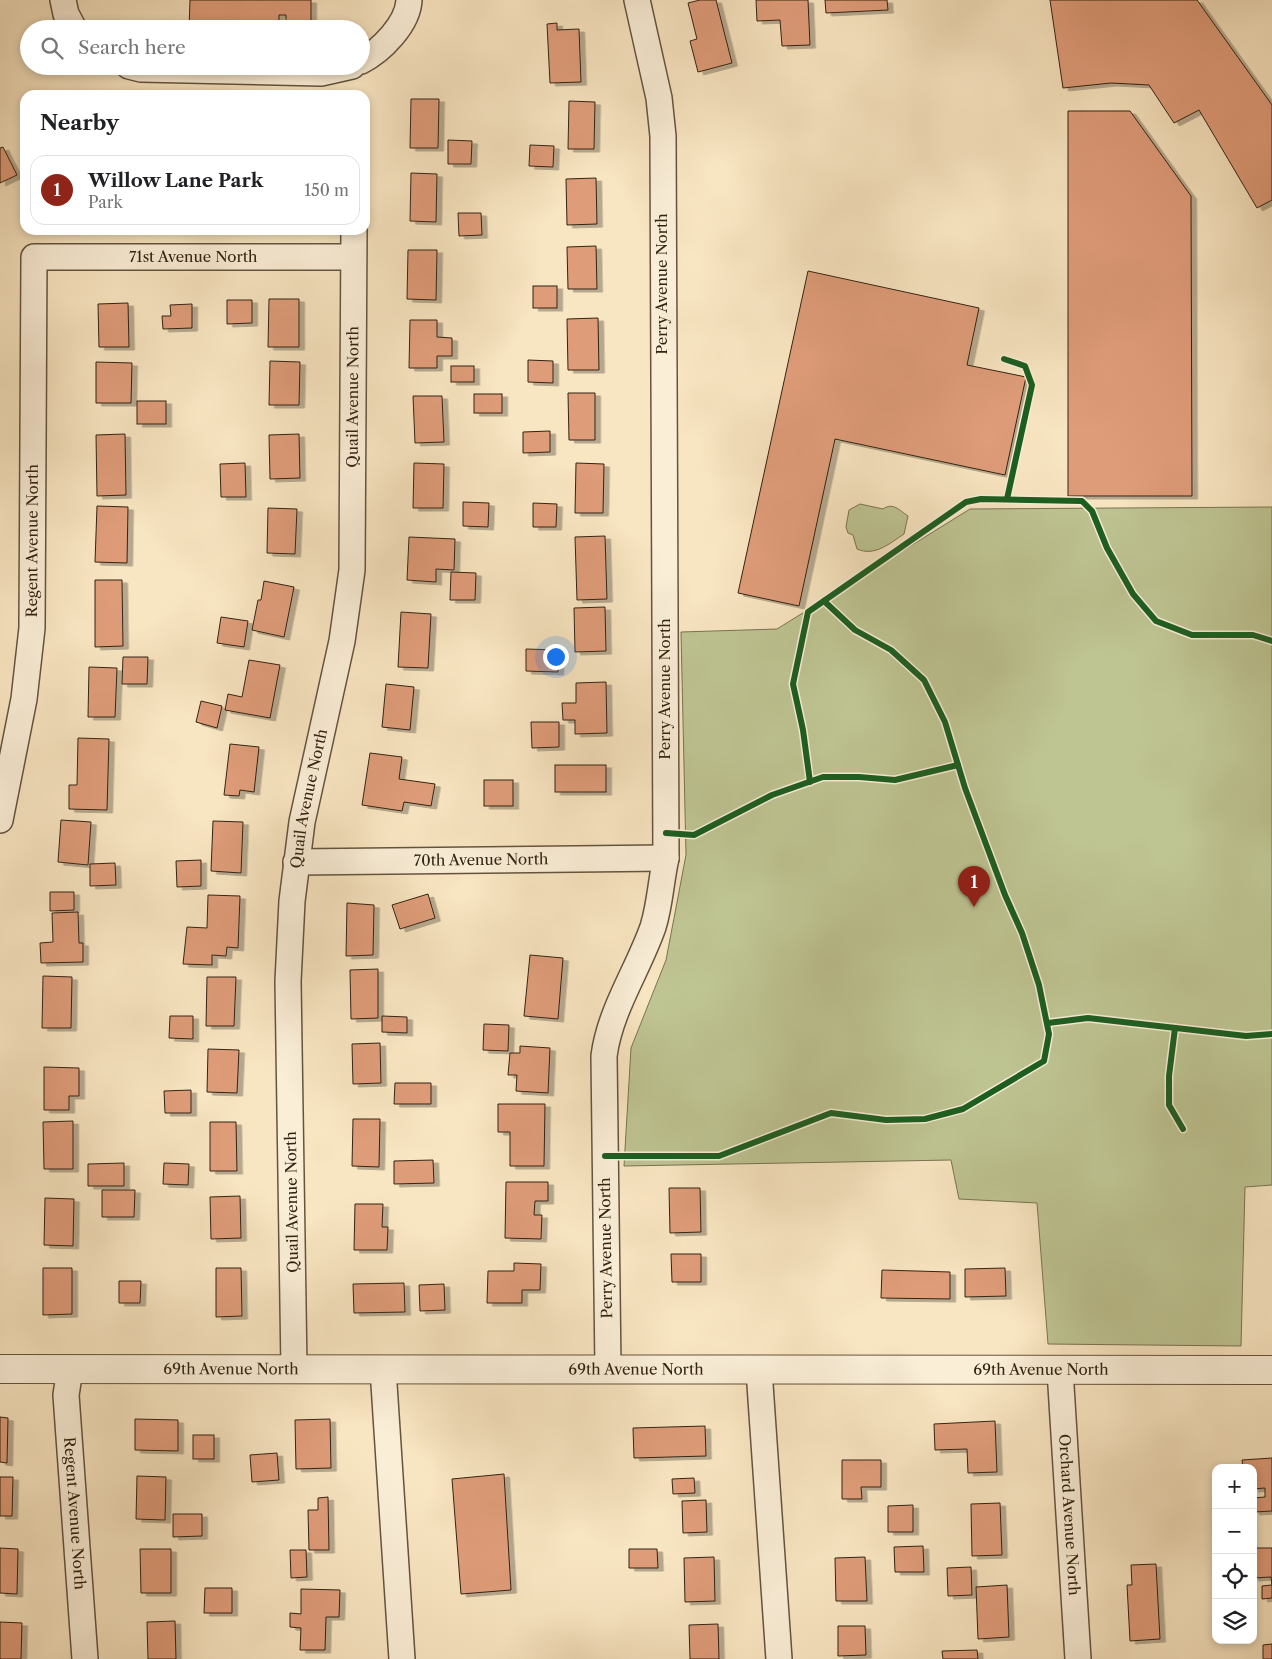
<!DOCTYPE html>
<meta charset="utf-8">
<style>
:root{--surface:#fff;--page:#f2f2f2;--text:#202124;--muted:#757577;--line:#e0e0e0;--accent:#8f2418}
body{margin:0;font-family:"Libre Caslon Text",serif;background:var(--page);color:var(--text)}
.controls{position:absolute;right:15px;bottom:15px;display:grid;overflow:hidden;border-radius:10px;box-shadow:0 2px 8px #0003}
.controls button{width:45px;height:45px;display:grid;place-items:center;padding:0;border:0;border-bottom:1px solid var(--line);background:var(--surface);color:var(--text);font:25px sans-serif}
.you{position:absolute;left:555px;top:656px;width:18px;height:18px;margin:-12px;border:4px solid #fff;border-radius:50%;background:#1a73e8;box-shadow:0 0 0 8px #1a73e833}
.badge{display:grid;place-items:center;width:32px;height:32px;border-radius:50%;background:var(--accent);color:#fff;font-size:16px;font-weight:700}
.pin{position:absolute;translate:-50% -41px;filter:drop-shadow(0 1px 2px #0008)}
.pin::after{content:'';position:absolute;top:26px;width:18px;height:15px;background:inherit;clip-path:polygon(0 0,100% 0,50% 100%)}
.list{margin:0;padding:0;list-style:none}
h2{display:flex;justify-content:space-between;align-items:center;height:65px;margin:0;padding:0 20px;font-size:21px}
h2 small{font-size:16px;font-weight:400;color:var(--muted)}
.list li{display:grid;grid-template-columns:32px 1fr auto;gap:15px;align-items:center;box-sizing:border-box;height:70px;margin:0 10px 10px;padding:0 10px;border:1px solid var(--line);border-radius:15px}
.list b{display:block;font-size:19px;white-space:nowrap}
.list p{margin:0;font-size:16px;white-space:nowrap;color:var(--muted)}
.list em{font-size:16px;font-style:normal;color:var(--muted)}
.icon{flex:none;width:28px;height:28px;fill:none;stroke:currentColor;stroke-width:2;stroke-linecap:round;stroke-linejoin:round}
.map{position:relative;flex:none;width:1272px;height:1659px;overflow:hidden}
.search{position:absolute;background:var(--surface);box-shadow:0 2px 8px #0003;left:20px;top:20px;width:350px;height:55px;display:flex;align-items:center;gap:12px;box-sizing:border-box;padding:0 18px;border-radius:28px;color:var(--muted);font-size:19px}
.panel{position:absolute;background:var(--surface);box-shadow:0 2px 8px #0003;left:20px;top:90px;width:350px;height:145px;border-radius:15px}
.map>svg:first-child{display:block}
</style>
<div class="map">
<svg width="1272" height="1659" viewBox="0 0 1272 1659">
<defs>
<filter id="shadow"><feDropShadow dx="5.5" dy="3" stdDeviation="0" flood-color="#0004"/></filter>
</defs>
<rect width="100%" height="100%" fill="#f8e5c1"/>
<filter id="stains"><feTurbulence type="fractalNoise" baseFrequency=".004" numOctaves="4"/><feColorMatrix values="0 0 0 0 .2 0 0 0 0 .09 0 0 0 0 .02 0 0 0 .5 -.17"/></filter>
<radialGradient id="worn" r=".72"><stop offset=".6" stop-color="#630" stop-opacity="0"/><stop offset="1" stop-color="#630" stop-opacity=".3"/></radialGradient>
<g fill="#bec492" stroke="#787452">
<path d="M860,504l23,5c10,-7 16,1 25,7l-4,18c-14,9 -29,23 -47,15l-4,-14 -5,-2 -2,-6 3,-17z"/>
<polygon points="1272,507 1272,1185 1245,1187 1241,1346 1048,1344 1037,1203 959,1199 951,1160 624,1166 631,1048 666,960 686,855 681,632 777,629 970,509"/>
</g>
<g fill="#df9c79" stroke="#322313" filter="url(#shadow)">
<polygon points="190,0 311,0 311,29 286,29 286,15 279,15 279,29 189,29"/>
<polygon points="700,0 716,0 732,63 698,72 690,41 697,39 688,3"/>
<polygon points="756,0 808,0 810,45 782,46 780,20 757,21"/>
<polygon points="825,0 887,0 888,10 826,13"/>
<polygon points="1050,0 1197,0 1272,105 1272,200 1257,208 1199,110 1174,123 1149,85 1111,83 1063,88"/>
<polygon points="557,23 557,30 579,29 581,82 550,83 547,24"/>
<polygon points="411,99 439,99 438,148 410,148"/>
<polygon points="569,101 595,102 594,149 568,149"/>
<polygon points="1068,111 1130,111 1191,196 1192,496 1068,496"/>
<polygon points="448,140 472,141 471,164 448,164"/>
<polygon points="530,145 554,146 553,167 529,166"/>
<polygon points="3,147 17,175 0,183 0,148"/>
<polygon points="411,173 437,174 436,222 410,221"/>
<polygon points="596,178 597,224 567,225 566,179"/>
<polygon points="458,213 481,213 482,235 459,236"/>
<polygon points="596,246 597,289 568,289 567,247"/>
<polygon points="408,250 437,250 436,300 407,299"/>
<polygon points="808,271 979,308 967,365 1026,377 1005,475 835,439 799,606 738,593"/>
<rect x="533" y="286" width="24" height="22"/>
<polygon points="269,299 299,299 299,347 268,347"/>
<polygon points="227,300 252,300 252,323 227,324"/>
<polygon points="128,303 129,347 99,347 98,304"/>
<polygon points="192,304 192,328 163,329 162,316 171,316 170,305"/>
<polygon points="598,318 599,370 568,370 567,319"/>
<polygon points="410,320 437,320 437,337 452,338 452,356 437,356 437,368 409,368"/>
<polygon points="528,360 553,361 553,383 528,382"/>
<polygon points="270,361 300,362 299,405 269,405"/>
<polygon points="96,362 132,363 131,403 96,403"/>
<rect x="451" y="366" width="23" height="16"/>
<polygon points="568,393 595,393 595,440 569,440"/>
<rect x="474" y="394" width="28" height="19"/>
<polygon points="413,396 442,396 444,442 415,443"/>
<rect x="137" y="401" width="29" height="23"/>
<polygon points="550,431 550,452 523,453 523,432"/>
<polygon points="125,434 126,495 97,496 96,435"/>
<polygon points="299,434 300,478 270,479 269,435"/>
<polygon points="245,463 246,497 221,497 220,464"/>
<polygon points="414,463 444,464 443,508 413,508"/>
<polygon points="576,463 604,464 603,513 575,513"/>
<polygon points="463,502 489,503 488,527 463,526"/>
<polygon points="533,503 557,504 556,527 533,527"/>
<polygon points="97,506 128,507 127,563 95,562"/>
<polygon points="268,508 297,509 295,554 267,553"/>
<polygon points="605,536 607,599 577,600 575,537"/>
<polygon points="409,537 455,539 454,570 436,569 436,582 407,580"/>
<polygon points="451,572 476,573 475,600 450,600"/>
<polygon points="95,580 122,580 123,646 95,647"/>
<polygon points="264,581 294,587 284,637 252,630 258,600 261,600"/>
<polygon points="605,607 606,651 575,652 574,608"/>
<polygon points="401,612 431,614 428,668 398,667"/>
<polygon points="221,617 248,621 244,647 217,643"/>
<polygon points="526,649 559,650 558,672 526,671"/>
<polygon points="123,657 148,657 147,684 122,684"/>
<polygon points="249,660 280,665 270,718 225,710 228,694 242,697"/>
<polygon points="89,667 117,668 115,717 88,717"/>
<polygon points="606,682 607,733 575,734 575,720 563,720 562,703 576,703 576,683"/>
<polygon points="386,684 414,687 410,730 382,727"/>
<polygon points="201,701 222,706 217,728 196,722"/>
<polygon points="531,722 559,722 559,747 532,748"/>
<polygon points="78,738 109,739 107,810 69,809 69,785 77,785"/>
<polygon points="230,744 259,747 254,792 240,790 239,796 224,795"/>
<polygon points="370,753 402,757 399,779 435,784 431,806 404,802 402,811 362,805"/>
<rect x="555" y="765" width="51" height="27"/>
<rect x="484" y="780" width="29" height="26"/>
<polygon points="61,820 91,822 88,865 58,862"/>
<polygon points="213,821 243,822 241,873 211,871"/>
<polygon points="201,860 201,886 177,887 176,861"/>
<polygon points="115,863 116,885 90,886 90,864"/>
<polygon points="50,892 74,892 74,910 50,911"/>
<polygon points="428,894 435,918 400,929 392,905"/>
<polygon points="208,895 240,896 238,948 227,947 226,956 212,955 212,965 183,964 187,927 207,928"/>
<polygon points="347,903 374,905 373,955 346,956"/>
<polygon points="78,912 79,943 83,943 83,962 41,963 40,943 53,942 52,913"/>
<polygon points="530,955 563,958 558,1019 524,1016"/>
<polygon points="378,969 378,1018 351,1019 350,970"/>
<polygon points="43,976 72,977 71,1028 42,1028"/>
<polygon points="207,977 236,977 234,1026 206,1026"/>
<polygon points="170,1016 193,1016 193,1039 169,1038"/>
<polygon points="382,1016 407,1017 407,1033 382,1032"/>
<polygon points="484,1024 509,1025 508,1051 483,1050"/>
<polygon points="380,1043 381,1083 353,1084 352,1044"/>
<polygon points="520,1046 550,1048 548,1093 516,1091 517,1075 508,1075 510,1053 520,1053"/>
<polygon points="208,1049 239,1050 237,1093 207,1092"/>
<polygon points="44,1067 79,1068 79,1096 69,1096 69,1110 44,1110"/>
<polygon points="395,1083 431,1083 431,1104 394,1104"/>
<polygon points="191,1090 191,1113 165,1113 164,1091"/>
<polygon points="498,1104 545,1104 544,1166 510,1166 510,1132 498,1132"/>
<polygon points="353,1119 380,1119 379,1167 352,1166"/>
<polygon points="73,1121 73,1169 44,1169 43,1122"/>
<polygon points="210,1122 236,1122 237,1171 210,1171"/>
<polygon points="433,1160 434,1183 394,1184 394,1161"/>
<polygon points="124,1163 124,1186 88,1186 88,1164"/>
<polygon points="164,1163 189,1164 188,1185 163,1184"/>
<polygon points="506,1182 548,1182 548,1201 535,1201 534,1215 542,1215 541,1239 505,1238"/>
<polygon points="669,1188 700,1188 701,1232 670,1233"/>
<polygon points="102,1190 135,1190 134,1217 102,1217"/>
<polygon points="240,1196 241,1238 211,1239 210,1197"/>
<polygon points="45,1198 74,1199 73,1246 44,1245"/>
<polygon points="355,1204 383,1204 382,1227 388,1227 387,1250 354,1250"/>
<polygon points="671,1254 701,1254 701,1282 672,1282"/>
<polygon points="514,1263 541,1264 540,1290 522,1290 522,1303 487,1303 488,1271 514,1271"/>
<polygon points="43,1268 72,1268 72,1314 43,1315"/>
<polygon points="216,1268 241,1268 242,1316 216,1317"/>
<polygon points="1005,1268 1006,1296 965,1297 965,1269"/>
<polygon points="882,1270 950,1272 950,1299 881,1298"/>
<polygon points="119,1281 141,1281 140,1303 119,1303"/>
<polygon points="404,1283 405,1312 354,1313 353,1284"/>
<polygon points="444,1284 445,1310 420,1311 419,1285"/>
<polygon points="0,1417 8,1418 7,1463 0,1462"/>
<polygon points="135,1419 178,1420 178,1451 135,1450"/>
<polygon points="330,1419 331,1468 296,1469 295,1420"/>
<polygon points="995,1421 997,1472 968,1473 967,1449 935,1450 934,1424"/>
<polygon points="705,1426 706,1456 634,1458 633,1428"/>
<rect x="193" y="1435" width="21" height="24"/>
<polygon points="277,1453 279,1480 252,1482 250,1455"/>
<polygon points="1272,1458 1272,1511 1254,1512 1253,1498 1265,1497 1265,1488 1253,1489 1253,1468 1243,1468 1242,1460"/>
<polygon points="842,1460 881,1460 881,1487 861,1487 862,1499 842,1499"/>
<polygon points="504,1474 511,1590 461,1594 452,1479"/>
<polygon points="137,1476 166,1477 165,1520 136,1519"/>
<polygon points="0,1477 13,1477 12,1516 0,1516"/>
<polygon points="694,1478 695,1493 673,1494 672,1479"/>
<polygon points="328,1497 329,1550 309,1550 308,1510 318,1510 318,1498"/>
<polygon points="706,1500 707,1532 683,1533 682,1501"/>
<polygon points="1000,1503 1002,1555 972,1556 971,1504"/>
<polygon points="913,1505 913,1532 888,1532 888,1506"/>
<polygon points="173,1514 202,1514 202,1536 173,1537"/>
<polygon points="923,1546 924,1572 895,1572 894,1547"/>
<polygon points="0,1548 18,1549 17,1594 0,1593"/>
<polygon points="1253,1548 1272,1548 1272,1598 1262,1599 1262,1586 1272,1585 1271,1577 1253,1578"/>
<polygon points="140,1549 171,1549 171,1593 141,1593"/>
<polygon points="629,1549 657,1549 658,1568 629,1568"/>
<polygon points="290,1550 306,1550 307,1577 291,1578"/>
<polygon points="714,1557 715,1601 685,1602 684,1558"/>
<polygon points="865,1557 867,1601 836,1601 835,1558"/>
<polygon points="1156,1564 1160,1639 1130,1641 1127,1585 1132,1585 1131,1565"/>
<polygon points="971,1567 972,1595 948,1596 947,1568"/>
<polygon points="1007,1585 1009,1637 978,1639 976,1587"/>
<polygon points="205,1588 232,1588 232,1613 204,1613"/>
<polygon points="301,1589 340,1590 339,1617 326,1617 325,1650 300,1650 301,1628 290,1627 290,1613 301,1614"/>
<polygon points="175,1621 176,1659 148,1659 147,1622"/>
<polygon points="0,1622 22,1623 21,1659 0,1659"/>
<polygon points="718,1624 719,1659 690,1659 689,1625"/>
<polygon points="838,1626 865,1626 866,1655 838,1656"/>
<polygon points="1272,1644 1272,1659 1263,1659 1263,1645"/>
<polygon points="977,1650 978,1659 943,1659 942,1651"/>
</g>
<g fill="none" stroke-linecap="round" stroke-linejoin="round">
<g stroke="#64543e" stroke-width="28">
<g id="minor">
<polyline points="63,0 66,14 74,29"/>
<path d="M361,61c20,-10 47,-37 48,-61"/>
<polyline points="129,66 141,69 321,73 352,66"/>
<path id="s1" d="M0,820l24,-121 8,-71 2,-371h319"/>
<path id="s2" d="M296,862l370,-4"/>
<path id="s3" d="M70,1369l-4,26 19,264"/>
<path id="s4" d="M294,1369l-6,-388 4,-80 10,-79 40,-181 10,-71 2,-340"/>
<polyline points="383,1369 402,1659"/>
<path d="M608,1369l-4,-313c6,-46 34,-86 49,-129 7,-22 8,-47 13,-69l-3,-722 -4,-38 -22,-98"/>
<polyline points="759,1370 779,1659"/>
<path id="s5" d="M1060,1370l18,289"/>
</g>
</g>
<g stroke="#64543e" stroke-width="30">
<g id="tertiary">
<path id="s6" d="M0,1369l1272,1"/>
</g>
</g>
<use href="#minor" stroke="#faeed7" stroke-width="25"/>
<use href="#tertiary" stroke="#faeed7" stroke-width="28"/>
<g stroke="#faeed7" stroke-width="9">
<g id="cycleway">
<polyline points="1004,359 1025,366 1032,385 1007,499"/>
<polyline points="810,782 803,730 793,684 808,612 966,502 981,499 1082,501 1092,511 1107,548 1133,594 1156,621 1192,635 1253,635 1272,641"/>
<polyline points="666,833 694,835 772,795 823,777 859,777 895,780 958,765"/>
<polyline points="1048,1023 1088,1018 1246,1036 1272,1034"/>
<polyline points="1175,1028 1169,1076 1169,1105 1183,1129"/>
<polyline points="605,1156 719,1156 831,1113 886,1120 925,1119 963,1109 1044,1061 1049,1034 1039,985 1022,933 1005,895 965,788 945,722 924,680 891,650 855,630 824,601"/>
</g>
</g>
<use href="#cycleway" stroke="#1b5e20" stroke-width="6"/>
</g>
<g text-anchor="middle" stroke-width="5" stroke-linejoin="round" paint-order="stroke">
<g font-size="15" fill="#322313" stroke="#faeed7">
<text dy="5" stroke="none"><textPath href="#s1" startOffset="725">71st Avenue North</textPath></text>
<text transform="translate(662 284) rotate(-90)" y="5">Perry Avenue North</text>
<text dy="5" stroke="none"><textPath href="#s4" startOffset="978">Quail Avenue North</textPath></text>
<text dy="5" stroke="none"><textPath href="#s1" startOffset="282">Regent Avenue North</textPath></text>
<text transform="translate(665 689) rotate(-90)" y="5">Perry Avenue North</text>
<text dy="5" stroke="none"><textPath href="#s4" startOffset="572">Quail Avenue North</textPath></text>
<text dy="5" stroke="none"><textPath href="#s2" startOffset="185">70th Avenue North</textPath></text>
<text transform="translate(292 1202) rotate(-91)" y="5">Quail Avenue North</text>
<text transform="translate(606 1248) rotate(-91)" y="5">Perry Avenue North</text>
<text dy="5" stroke="none"><textPath href="#s6" startOffset="231">69th Avenue North</textPath></text>
<text dy="5" stroke="none"><textPath href="#s6" startOffset="636">69th Avenue North</textPath></text>
<text dy="5" stroke="none"><textPath href="#s6" startOffset="1041">69th Avenue North</textPath></text>
<text dy="5" stroke="none"><textPath href="#s3" startOffset="145">Regent Avenue North</textPath></text>
<text dy="5" stroke="none"><textPath href="#s5" startOffset="145">Orchard Avenue North</textPath></text>
</g>
</g>
<rect width="100%" height="100%" filter="url(#stains)"/>
<rect width="100%" height="100%" fill="url(#worn)"/>
</svg>
<div class="controls">
<button>+</button>
<button>−</button>
<button><svg class="icon" aria-label="locate" viewBox="0 0 24 24"><circle cx="12" cy="12" r="6"/><path d="M12 2v4M12 18v4M2 12h4M18 12h4"/></svg></button>
<button><svg class="icon" aria-label="layers" viewBox="0 0 24 24"><path d="M12 4l9 5-9 5-9-5zM3 14l9 5 9-5"/></svg></button>
</div>
<div class="you"></div>
<div class="pin badge" style="left:974px;top:907px">1</div>
<div class="search"><svg class="icon" aria-label="search" viewBox="0 0 24 24"><circle cx="10" cy="10" r="6"/><path d="M15 15l6 6"/></svg>Search here</div>
<section class="panel">
<h2>Nearby<small></small></h2>
<ul class="list">
<li><span class="badge">1</span><div><b>Willow Lane Park</b><p>Park</p></div><em>150 m</em></li>
</ul>
</section>
</div>
